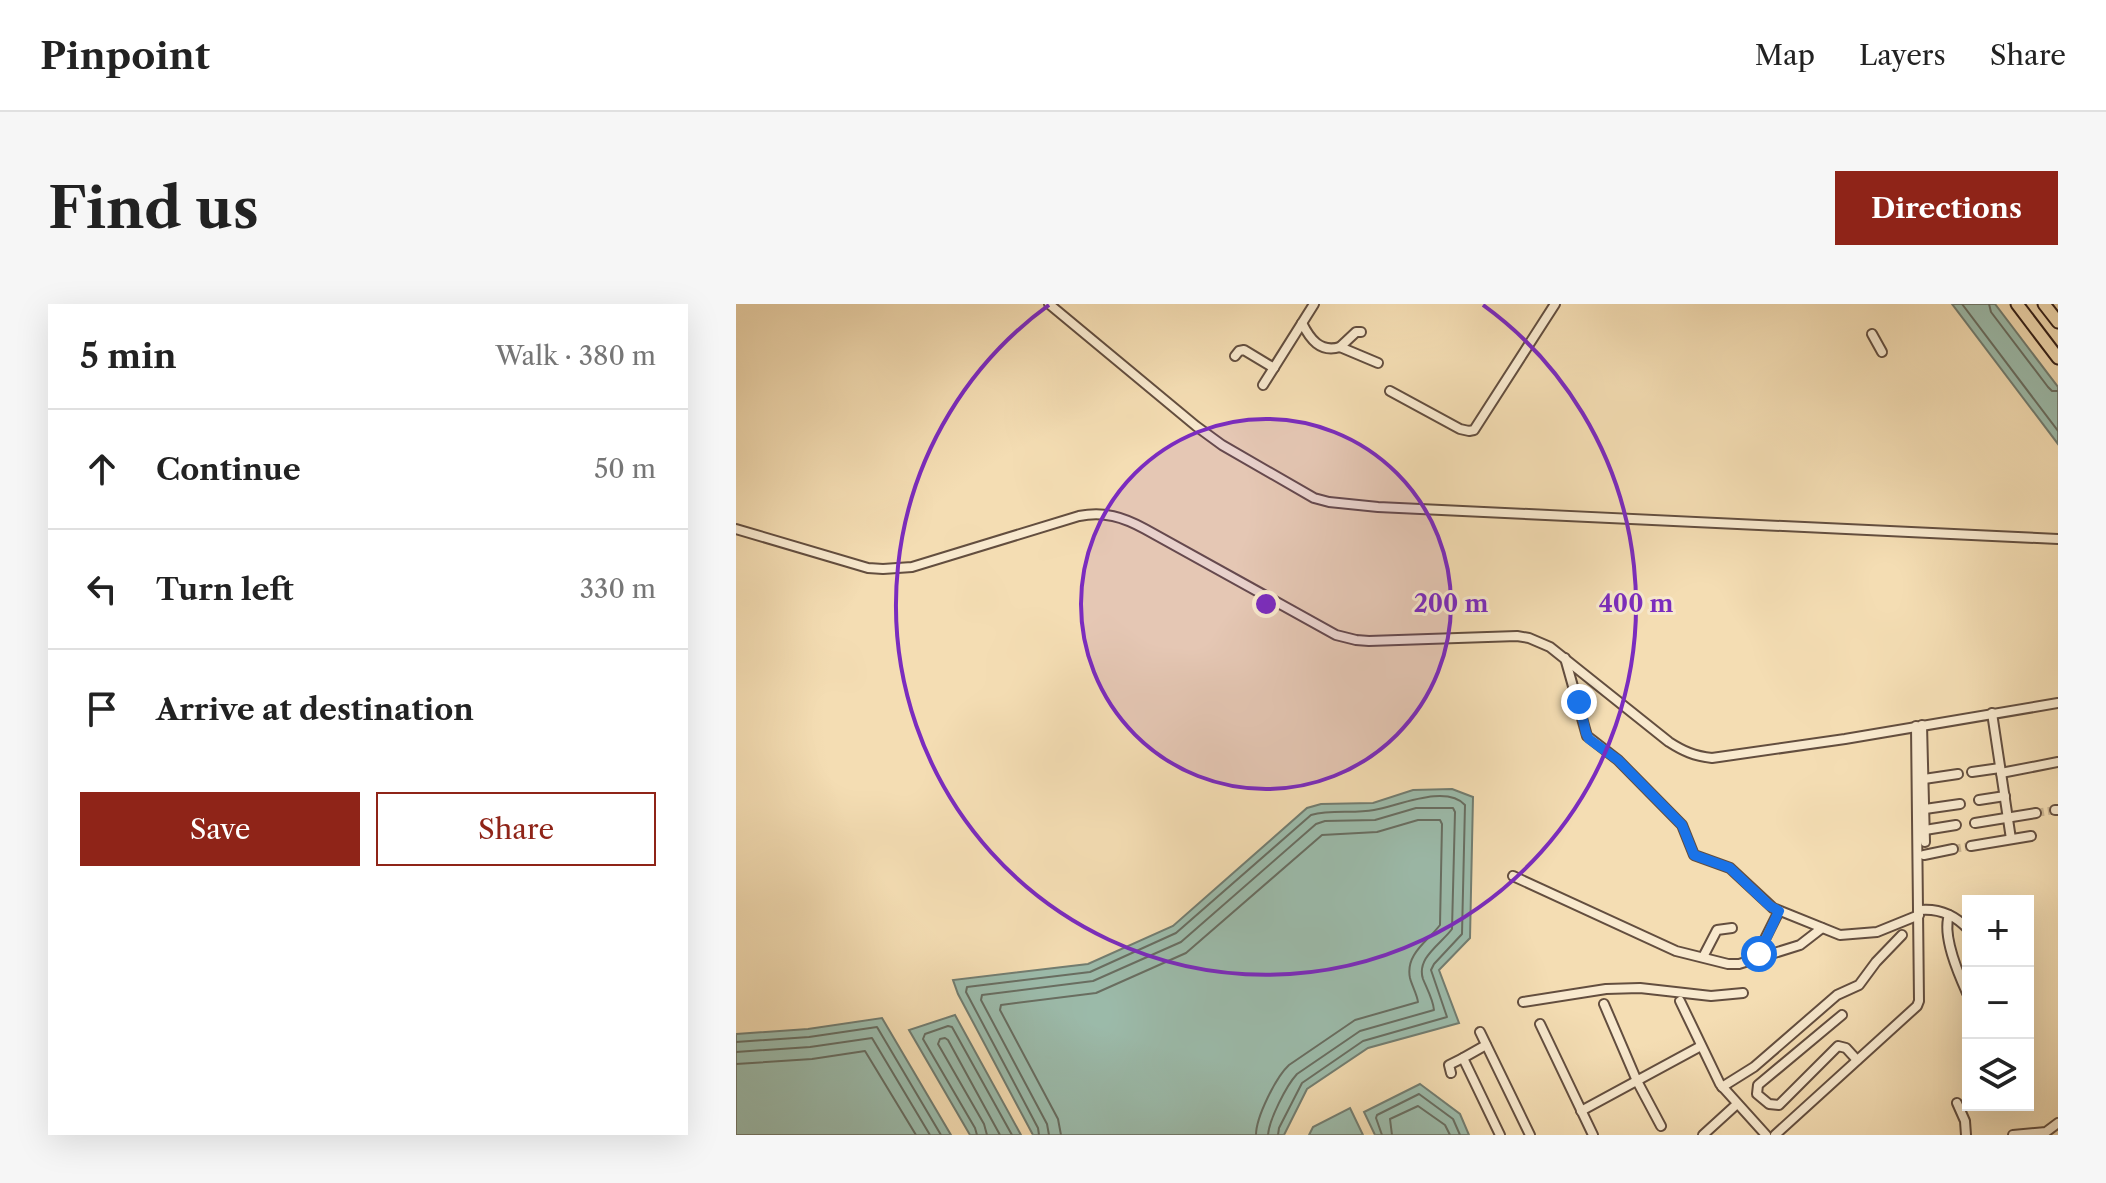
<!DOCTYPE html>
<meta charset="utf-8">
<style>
:root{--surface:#fff;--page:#f6f6f6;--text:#222;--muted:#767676;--line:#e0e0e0;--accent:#8f2418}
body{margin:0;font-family:"Libre Caslon Text",serif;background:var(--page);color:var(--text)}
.controls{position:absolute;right:24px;bottom:24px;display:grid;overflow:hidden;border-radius:0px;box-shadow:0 8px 32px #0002}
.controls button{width:72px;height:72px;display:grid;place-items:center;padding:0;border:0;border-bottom:2px solid var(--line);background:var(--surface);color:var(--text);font:40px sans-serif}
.stop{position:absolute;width:24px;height:24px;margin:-18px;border:6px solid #1a73e8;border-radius:50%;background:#fff}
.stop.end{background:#1a73e8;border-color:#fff;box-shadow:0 2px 8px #0008}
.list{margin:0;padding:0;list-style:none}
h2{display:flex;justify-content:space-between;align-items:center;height:104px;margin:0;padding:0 32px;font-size:34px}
h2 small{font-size:26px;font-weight:400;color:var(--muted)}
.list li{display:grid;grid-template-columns:52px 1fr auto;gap:24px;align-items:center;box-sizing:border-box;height:120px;padding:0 32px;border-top:2px solid var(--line)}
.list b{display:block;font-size:30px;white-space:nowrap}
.list em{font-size:26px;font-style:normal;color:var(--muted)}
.actions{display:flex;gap:16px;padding:24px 32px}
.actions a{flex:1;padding:18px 0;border:2px solid var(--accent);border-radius:0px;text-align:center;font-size:28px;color:var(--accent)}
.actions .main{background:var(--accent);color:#fff}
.icon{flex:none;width:44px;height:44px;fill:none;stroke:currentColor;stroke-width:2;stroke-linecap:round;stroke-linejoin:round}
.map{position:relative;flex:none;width:1322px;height:831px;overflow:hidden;border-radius:0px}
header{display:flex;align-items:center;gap:48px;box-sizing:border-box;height:112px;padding:0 40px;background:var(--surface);border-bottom:2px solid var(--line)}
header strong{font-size:38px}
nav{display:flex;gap:44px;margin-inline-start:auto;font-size:28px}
.intro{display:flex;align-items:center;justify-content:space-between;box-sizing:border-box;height:192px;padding:0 48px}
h1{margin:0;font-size:56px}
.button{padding:20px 36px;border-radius:0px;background:var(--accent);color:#fff;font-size:28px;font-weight:700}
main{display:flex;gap:48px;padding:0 48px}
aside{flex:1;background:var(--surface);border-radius:0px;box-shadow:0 8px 32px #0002}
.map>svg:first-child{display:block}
</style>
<header>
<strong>Pinpoint</strong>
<nav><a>Map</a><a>Layers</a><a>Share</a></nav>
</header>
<div class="intro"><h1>Find us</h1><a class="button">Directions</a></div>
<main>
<aside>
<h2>5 min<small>Walk · 380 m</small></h2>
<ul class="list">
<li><svg class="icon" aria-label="ahead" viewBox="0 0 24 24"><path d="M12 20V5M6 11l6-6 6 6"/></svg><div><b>Continue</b></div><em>50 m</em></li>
<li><svg class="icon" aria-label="left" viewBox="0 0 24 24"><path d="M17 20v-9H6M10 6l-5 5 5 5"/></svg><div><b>Turn left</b></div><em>330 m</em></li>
<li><svg class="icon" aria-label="arrive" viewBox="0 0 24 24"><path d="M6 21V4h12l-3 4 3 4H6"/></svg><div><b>Arrive at destination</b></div></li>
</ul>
<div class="actions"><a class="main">Save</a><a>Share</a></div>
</aside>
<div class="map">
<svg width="1322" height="831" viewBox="0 0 1322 831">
<rect width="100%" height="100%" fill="#f4ddb3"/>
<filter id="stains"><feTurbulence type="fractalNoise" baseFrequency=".0025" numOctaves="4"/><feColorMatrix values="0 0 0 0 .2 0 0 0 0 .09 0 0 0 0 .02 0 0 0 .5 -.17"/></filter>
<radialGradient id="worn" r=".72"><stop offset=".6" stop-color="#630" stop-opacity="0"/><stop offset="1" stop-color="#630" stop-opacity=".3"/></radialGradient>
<g fill="#9cbcac" stroke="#727d71" stroke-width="2">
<polygon points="1216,0 1259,0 1322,83 1322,140"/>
<polygon points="716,485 737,493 734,634 703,666 723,719 632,744 571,785 548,831 297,831 222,690 217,676 352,660 437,622 571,504 585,500 637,499 677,486"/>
<polygon points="219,711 285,831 234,831 173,726"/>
<polygon points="146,714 215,831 0,831 0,730 72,725"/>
<polygon points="684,780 724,810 733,831 639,831 628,808"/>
<polygon points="614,804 627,831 573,831 577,823"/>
</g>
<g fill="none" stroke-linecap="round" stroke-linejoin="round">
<g stroke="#686e62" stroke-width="2">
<polyline points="1226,0 1322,127"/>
<polyline points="1253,0 1255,8 1312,83 1316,87 1322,87"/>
<polyline points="0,738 73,733 141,723 205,831"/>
<polyline points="0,748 74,743 136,734 194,831"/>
<polyline points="0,760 76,755 129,747 180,831"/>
<polyline points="241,831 239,824 187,735 189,730 212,722 216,723 276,831"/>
<polyline points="251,831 248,820 202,740 204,735 209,734 212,736 264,831"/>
<path d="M303,831l-1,-7 -72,-136 1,-5 123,-15 86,-39 135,-118c21,-6 42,-1 63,-5 24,-4 72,-26 91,-5l-3,129 -28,30 -3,6 16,47 -84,24 -61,42 -23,45 -1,7"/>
<path d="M313,831l-2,-11 -66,-124 1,-5 111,-14 88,-39 135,-118 9,-3 50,-1 41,-12h37l2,4 -3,117c-11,15 -36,29 -29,50 4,10 10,20 11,31l-74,21 -63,43c-11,12 -28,46 -29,61"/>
<path d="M325,831l-3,-16 -58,-109 1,-5 95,-12 90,-40 136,-118 55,-3 41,-12h22l2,4 -2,101c-12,16 -35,29 -30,53 2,8 7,16 8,24l-63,18 -66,45c-13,12 -33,52 -33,70"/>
<polyline points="646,831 640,814 641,811 683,790 717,815 724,831"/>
<polyline points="656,831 654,815 682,802 709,821 714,831"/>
</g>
<g stroke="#cdb794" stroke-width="8" stroke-dasharray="8 4" stroke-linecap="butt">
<polyline points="1300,509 1319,506"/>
<polyline points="1217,545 1235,542"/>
</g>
<g stroke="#634e3f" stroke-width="12">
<g id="minor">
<polyline points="313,0 460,122 486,141 578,194 593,198 642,203 1322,235"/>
<path d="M566,19c8,16 18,30 38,24l38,16"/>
<polyline points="1136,30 1146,48"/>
<polyline points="604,43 620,28 625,28"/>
<polyline points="499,52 503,47 508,46 538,64"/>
<polyline points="527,81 578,0"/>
<polyline points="654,87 724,125 733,127 738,126 819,0"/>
<path d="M0,225l132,39 15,1 29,-2 167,-51c25,-5 44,1 66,13l191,106 20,5 13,1 148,-5 12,2 21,9 119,95c14,9 25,14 43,16l133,-19 213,-36"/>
<polyline points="829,354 851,432 882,456 946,521 958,551 994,564 1037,604 1104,631 1141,628 1183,611"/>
<polyline points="1256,409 1275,535"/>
<polyline points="1186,421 1189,538"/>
<polyline points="1236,468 1264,464"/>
<polyline points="1265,469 1322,458"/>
<polyline points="1188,475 1222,470"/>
<polyline points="1243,496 1269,492"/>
<polyline points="1189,505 1224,500"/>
<polyline points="1319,506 1322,506"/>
<polyline points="1239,519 1300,509"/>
<polyline points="1189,526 1220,521"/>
<polyline points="1235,542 1295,532"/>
<polyline points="1188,551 1217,545"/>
<polyline points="777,572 940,647 992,660 1003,660 1064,641 1086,624"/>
<path d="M1183,606c19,-2 36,5 49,19"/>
<path d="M1213,611c-7,21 9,58 18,78"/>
<polyline points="967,653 981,626 996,624"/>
<polyline points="1024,653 1024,645 1043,607"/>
<polyline points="944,697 984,780 1030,831"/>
<polyline points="787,698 870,685 904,684 975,692 1007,689"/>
<polyline points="868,700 901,777 925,822"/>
<polyline points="1106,711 1022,781 1021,790 1033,800 1043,801 1102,742 1110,744 1121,756"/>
<polyline points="804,720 857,831"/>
<polyline points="744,728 794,831"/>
<polyline points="727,754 750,741"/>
<polyline points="715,769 713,761 727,754 764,831"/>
<polyline points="986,783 1018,763 1101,691 1123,681 1140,658 1166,631"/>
<polyline points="1221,799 1229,817 1230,831"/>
<polyline points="845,807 965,742"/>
<polyline points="967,831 1001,800"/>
<polyline points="1039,831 1181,702 1183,697 1180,422"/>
<polyline points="1277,831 1310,828 1322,819"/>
</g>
</g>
<g stroke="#331f18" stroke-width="15">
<g id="highway">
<polyline points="1281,0 1322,54"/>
<polyline points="1308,0 1322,18"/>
</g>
</g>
<use href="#minor" stroke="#f8e9ce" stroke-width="8"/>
<use href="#highway" stroke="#f4ddb3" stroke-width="11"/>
</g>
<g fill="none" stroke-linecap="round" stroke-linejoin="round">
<polyline stroke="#1a73e8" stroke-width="10" points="843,398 850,429 853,435 882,456 946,521 958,551 994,564 1034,602 1043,607 1023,650"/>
</g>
<circle cx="530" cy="300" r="185" fill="#7b2cbf" fill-opacity=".12"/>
<g fill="none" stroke="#7b2cbf" stroke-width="4">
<circle cx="530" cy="300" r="185"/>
<path d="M747 1A370 370 0 1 1 313 1"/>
</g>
<circle cx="530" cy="300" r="12" fill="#7b2cbf" stroke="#f8e9ce" stroke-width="4"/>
<g font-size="24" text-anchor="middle" font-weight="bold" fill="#7b2cbf" stroke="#f8e9ce" stroke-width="6" stroke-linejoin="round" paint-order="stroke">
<text x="715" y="308">200 m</text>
<text x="900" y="308">400 m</text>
</g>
<rect width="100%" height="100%" filter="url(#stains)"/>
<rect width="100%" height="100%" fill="url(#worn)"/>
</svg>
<div class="controls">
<button>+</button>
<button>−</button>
<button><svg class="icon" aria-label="layers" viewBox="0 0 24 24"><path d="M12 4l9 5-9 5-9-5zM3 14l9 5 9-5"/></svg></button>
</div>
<div class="stop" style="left:1023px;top:650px"></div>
<div class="stop end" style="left:843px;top:398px"></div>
</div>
</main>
